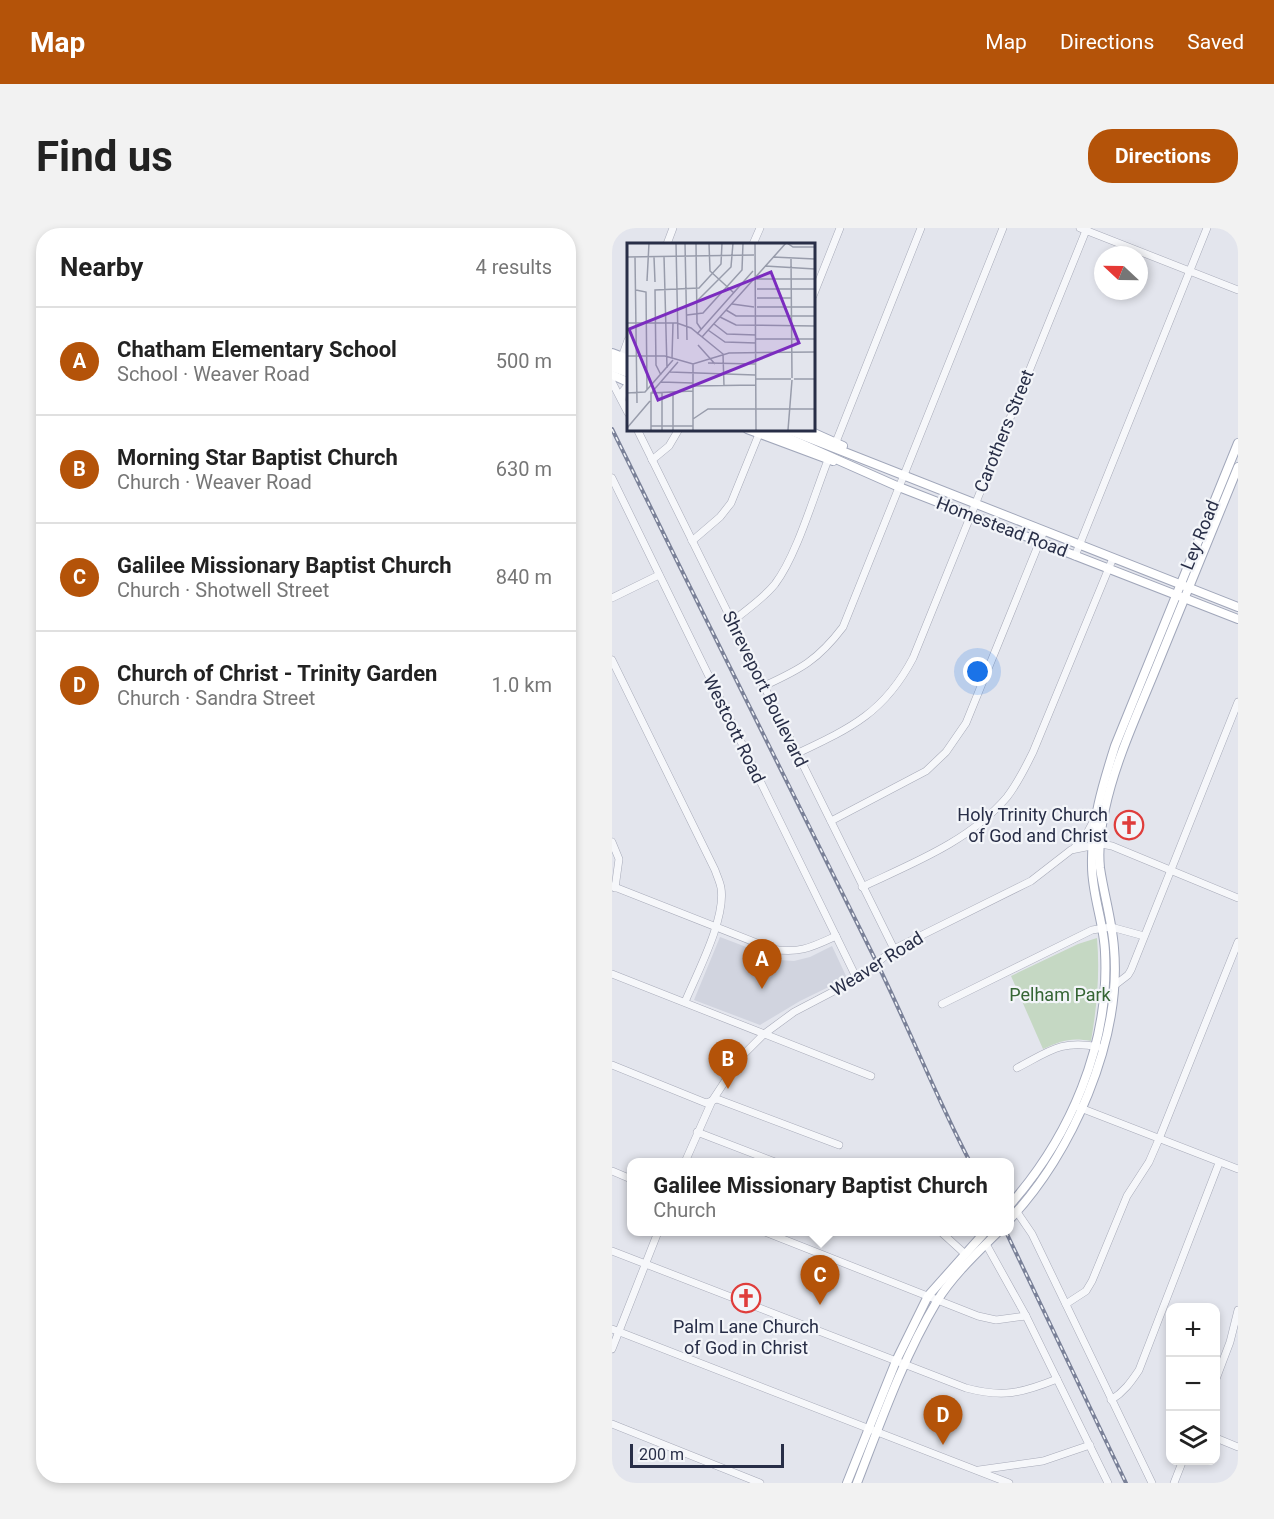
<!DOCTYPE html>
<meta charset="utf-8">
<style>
:root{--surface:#fff;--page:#f2f2f2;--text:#222;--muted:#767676;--line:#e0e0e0;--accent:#b45309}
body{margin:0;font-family:Roboto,sans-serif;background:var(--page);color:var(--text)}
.controls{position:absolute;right:18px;bottom:18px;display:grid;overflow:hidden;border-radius:12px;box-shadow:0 3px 9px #0003}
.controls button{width:54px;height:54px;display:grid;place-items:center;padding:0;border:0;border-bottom:2px solid var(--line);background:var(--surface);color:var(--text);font:30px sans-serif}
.compass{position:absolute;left:482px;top:18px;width:54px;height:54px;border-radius:50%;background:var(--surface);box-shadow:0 3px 9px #0003;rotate:292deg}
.scale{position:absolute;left:18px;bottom:15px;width:154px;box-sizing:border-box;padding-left:6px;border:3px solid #282e47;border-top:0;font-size:16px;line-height:21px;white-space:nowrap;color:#282e47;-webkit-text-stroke:4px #f3f5f9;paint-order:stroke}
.you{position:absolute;left:366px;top:444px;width:21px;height:21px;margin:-15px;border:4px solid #fff;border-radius:50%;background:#1a73e8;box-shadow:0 0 0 9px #1a73e833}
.badge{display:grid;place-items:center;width:39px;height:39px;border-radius:50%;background:var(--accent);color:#fff;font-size:20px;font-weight:700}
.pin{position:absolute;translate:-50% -50px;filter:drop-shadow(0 2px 3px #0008)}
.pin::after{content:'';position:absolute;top:32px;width:21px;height:18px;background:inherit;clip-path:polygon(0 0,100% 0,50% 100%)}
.popup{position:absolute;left:15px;top:930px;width:387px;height:78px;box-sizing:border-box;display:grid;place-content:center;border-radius:12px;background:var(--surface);filter:drop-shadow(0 2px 4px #0005);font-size:20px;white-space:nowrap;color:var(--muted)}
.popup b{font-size:22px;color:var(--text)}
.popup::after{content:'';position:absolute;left:50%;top:100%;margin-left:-12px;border:12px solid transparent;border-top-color:var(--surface)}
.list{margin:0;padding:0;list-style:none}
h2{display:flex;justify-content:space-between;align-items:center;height:78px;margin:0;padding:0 24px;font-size:26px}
h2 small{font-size:20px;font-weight:400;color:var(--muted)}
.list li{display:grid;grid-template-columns:39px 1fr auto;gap:18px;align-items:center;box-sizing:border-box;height:108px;padding:0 24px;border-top:2px solid var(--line)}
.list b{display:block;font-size:22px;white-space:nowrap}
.list p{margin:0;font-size:20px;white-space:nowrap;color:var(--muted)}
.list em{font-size:20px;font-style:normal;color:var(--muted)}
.icon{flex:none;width:33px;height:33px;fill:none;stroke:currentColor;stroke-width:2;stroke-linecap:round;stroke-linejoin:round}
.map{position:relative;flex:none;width:626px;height:1255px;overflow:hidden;border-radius:24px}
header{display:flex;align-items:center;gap:36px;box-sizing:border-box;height:84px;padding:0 30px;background:var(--accent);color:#fff}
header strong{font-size:28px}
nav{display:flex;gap:33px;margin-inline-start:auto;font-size:21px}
.intro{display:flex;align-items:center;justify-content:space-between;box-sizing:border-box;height:144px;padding:0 36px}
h1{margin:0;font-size:42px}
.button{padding:15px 27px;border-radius:24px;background:var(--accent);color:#fff;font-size:21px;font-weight:700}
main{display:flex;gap:36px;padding:0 36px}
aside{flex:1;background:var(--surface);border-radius:24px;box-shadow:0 3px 9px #0003}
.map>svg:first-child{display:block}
</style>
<header>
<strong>Map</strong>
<nav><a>Map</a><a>Directions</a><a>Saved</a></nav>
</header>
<div class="intro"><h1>Find us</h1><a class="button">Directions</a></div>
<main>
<aside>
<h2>Nearby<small>4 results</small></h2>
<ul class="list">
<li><span class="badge">A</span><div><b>Chatham Elementary School</b><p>School · Weaver Road</p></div><em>500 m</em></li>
<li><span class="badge">B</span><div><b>Morning Star Baptist Church</b><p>Church · Weaver Road</p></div><em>630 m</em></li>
<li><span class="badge">C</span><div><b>Galilee Missionary Baptist Church</b><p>Church · Shotwell Street</p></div><em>840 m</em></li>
<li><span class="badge">D</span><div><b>Church of Christ - Trinity Garden</b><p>Church · Sandra Street</p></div><em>1.0 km</em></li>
</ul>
</aside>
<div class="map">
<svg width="626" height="1255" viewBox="0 0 626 1255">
<rect width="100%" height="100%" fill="#e3e5ed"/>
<polygon fill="#d1d4df" points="108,709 168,732 182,733 198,729 220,718 235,750 188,773 148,797 82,772"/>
<path fill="#c5d8c3" d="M485,710c3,35 0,68 -6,103 -21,-4 -30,0 -48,8l-32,-73 67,-32z"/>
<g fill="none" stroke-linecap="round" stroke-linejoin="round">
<g stroke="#a7aab8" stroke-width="8">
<g id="minor">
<polyline points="468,0 626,62"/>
<polyline points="55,16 61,0"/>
<polyline points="141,16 148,0"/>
<polyline points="201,68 228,0"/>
<polyline points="10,129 16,112"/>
<polyline points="0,154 16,185"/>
<polyline points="10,172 11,163 16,157"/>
<polyline points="25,201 282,721"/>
<polyline points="224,214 309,0"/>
<polyline points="40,232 57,218 67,201"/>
<polyline points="0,250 245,751"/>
<polyline points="80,313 108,289 119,275 147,206"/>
<polyline points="463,328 595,0"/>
<polyline points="0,370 47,347"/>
<path d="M121,393c14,-12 30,-22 42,-37 22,-29 39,-89 53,-124"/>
<path d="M0,432l103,210c2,6 5,12 6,18 5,31 -24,85 -36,114"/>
<path d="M152,458c37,-17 54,-26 79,-59l160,-399"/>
<path d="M184,526c55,-26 88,-41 117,-96l174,-430"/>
<polyline points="219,593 314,543 334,524 354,495 432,303"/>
<polyline points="0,614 7,631 3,660"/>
<polyline points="461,621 473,609 481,594"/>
<path d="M0,658l160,63c27,5 40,-2 64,-13"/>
<path d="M250,659c51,-24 108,-46 145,-90 11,-14 18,-29 26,-45l80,-194"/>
<polyline points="0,746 259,848"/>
<polyline points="503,757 516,747 519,742 626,474"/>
<polyline points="330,776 480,702 499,699 532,708"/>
<polyline points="0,837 94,875 105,871 227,917"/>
<path d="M405,840c31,-16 45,-29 81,-21"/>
<polyline points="466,879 626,941"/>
<polyline points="85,904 163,934"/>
<polyline points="73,934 100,873 129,829 152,806 182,784 245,751 282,721 419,653 459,622 489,616 500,618 626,670"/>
<polyline points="0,943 19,951"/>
<polyline points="405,984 420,1006 540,1255"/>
<polyline points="153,1004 366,1088 384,1092 414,1088"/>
<polyline points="329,1004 352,1025"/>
<polyline points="374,1016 414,1088 496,1255"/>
<path d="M0,1023l354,137c37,10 56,5 91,-9"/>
<polyline points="454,1076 474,1063 480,1053 515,968 537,934 547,911 626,714"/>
<polyline points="0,1101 397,1255"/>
<polyline points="0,1121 46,1004"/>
<polyline points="604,1151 618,1114 626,1082"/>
<path d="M499,1172c13,-8 20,-18 28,-30l80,-207"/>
<polyline points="0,1196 148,1255"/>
<polyline points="604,1210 626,1219"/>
<polyline points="367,1242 431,1233 478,1217"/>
<polyline points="562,1255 571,1232"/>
</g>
</g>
<g stroke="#a1a7ba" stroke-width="10">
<g id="major">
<polyline points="0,125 16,131"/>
<polyline points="0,132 16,138"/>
<polyline points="0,139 16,145"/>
<polyline points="0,147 16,154"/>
<polyline points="135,201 221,233"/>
<polyline points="156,201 287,259 626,391"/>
<polyline points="174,201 626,379"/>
<polyline points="193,201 231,218"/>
<path d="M397,978c61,-69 101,-161 96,-254 -1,-29 -13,-57 -13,-86 -1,-43 10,-79 23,-120l123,-303"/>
<path d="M397,992c63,-66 113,-180 105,-272 -2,-27 -10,-53 -14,-80 -2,-19 1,-41 5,-59 10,-47 31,-92 49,-136 28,-69 56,-137 84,-206"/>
<polyline points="235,1255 284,1133 316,1068 373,1004"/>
<path d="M245,1255c24,-62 46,-125 80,-182 16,-26 40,-48 61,-69"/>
</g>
</g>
<use href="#minor" stroke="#f6f7fa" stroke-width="7"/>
<use href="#major" stroke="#fff" stroke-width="8"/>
<g stroke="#7a8198" stroke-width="4">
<g id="rail">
<path d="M0,201c87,178 177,355 264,532 33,67 60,136 94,201"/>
<polyline points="394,1004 514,1255"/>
</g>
</g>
<use href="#rail" stroke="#f3f5f9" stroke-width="1.5" stroke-dasharray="4.5" stroke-linecap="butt"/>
</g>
<defs>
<g id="church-ring" transform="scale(1.5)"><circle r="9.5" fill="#f3f5f9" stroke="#df3d3b" stroke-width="1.5"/><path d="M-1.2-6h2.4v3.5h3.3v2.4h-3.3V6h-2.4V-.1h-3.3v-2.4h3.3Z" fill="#df3d3b"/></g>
</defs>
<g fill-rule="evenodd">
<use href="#church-ring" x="517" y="597"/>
<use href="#church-ring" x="134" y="1070"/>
</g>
<g text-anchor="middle" stroke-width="4.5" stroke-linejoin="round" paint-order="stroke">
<g font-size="18" fill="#282e47" stroke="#f3f5f9">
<text transform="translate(392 203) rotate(-68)" y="6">Carothers Street</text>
<text transform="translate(390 299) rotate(21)" y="6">Homestead Road</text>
<text transform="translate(588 307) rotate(-68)" y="6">Ley Road</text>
<text transform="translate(153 461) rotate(64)" y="6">Shreveport Boulevard</text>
<text transform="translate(122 501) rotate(64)" y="6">Westcott Road</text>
<text transform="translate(265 736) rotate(-32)" y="6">Weaver Road</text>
</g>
<g font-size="18" fill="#282e47" stroke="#f3f5f9" text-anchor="end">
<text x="496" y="593">Holy Trinity Church<tspan x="496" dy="21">of God and Christ</tspan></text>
<text x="134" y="1105" text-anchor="middle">Palm Lane Church<tspan x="134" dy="21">of God in Christ</tspan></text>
</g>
<g font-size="18" fill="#356534" stroke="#f3f5f9">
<text x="448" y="773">Pelham Park</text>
</g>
</g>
<g transform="translate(15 15)">
<rect width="188" height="188" fill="#e3e5ed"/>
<path fill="none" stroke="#989cab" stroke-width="1.5" d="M49,0l2,96M58,0l2,97M69,0l1,80 4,6M82,0l1,28 24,22M128,0l1,187M160,0l6,4h22M37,13l3,112M0,14l127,-2M8,14l2,146M27,14l1,25M146,14l42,2M164,16l1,119M138,23l50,3M130,36h58M20,38l2,-38M130,46h58M9,47l10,2 1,98M130,55h35M69,59l35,-35 2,-24M105,61l22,3M130,64h58M99,67l10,6h79M60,72l16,-2 39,-43 1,-27M93,74l16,8 79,1M0,80h50l14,5 32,26 1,32M87,81l13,10 29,1M81,87l17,12 31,1M70,91l56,-63M75,94l84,-94M128,96h60M71,102l17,19M0,113h38l28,8 36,-11 86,-1M45,115l1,-35M81,120l48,1M66,121v66M43,129l85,3M34,132l-5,-10 -1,-75 44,-2 22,-24 1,-21M129,136h35M167,136h21M34,139l32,1M66,143l63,-1M25,149l26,-30M35,149v38M0,150l18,-1 28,-32M66,176l15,-10h107M24,183h42M0,185l23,-27M24,187v-37l42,-2M46,187v-38M161,187l4,-50"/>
<path fill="#7b2cbf" fill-opacity="0.15" stroke="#7b2cbf" stroke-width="3" d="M144,29l28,71 -141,57 -29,-71z"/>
<rect width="188" height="188" fill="none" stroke="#282e47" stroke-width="3"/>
</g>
</svg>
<div class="controls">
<button>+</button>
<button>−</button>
<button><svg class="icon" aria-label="layers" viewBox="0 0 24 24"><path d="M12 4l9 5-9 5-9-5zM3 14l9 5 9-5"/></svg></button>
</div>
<svg class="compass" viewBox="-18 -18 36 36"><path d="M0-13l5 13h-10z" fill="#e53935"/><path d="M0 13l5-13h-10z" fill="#767676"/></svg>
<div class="scale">200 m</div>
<div class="you"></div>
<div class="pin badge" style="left:150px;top:761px">A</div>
<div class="pin badge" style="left:116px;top:861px">B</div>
<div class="pin badge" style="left:208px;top:1077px">C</div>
<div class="popup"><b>Galilee Missionary Baptist Church</b>Church</div>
<div class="pin badge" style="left:331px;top:1217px">D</div>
</div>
</main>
